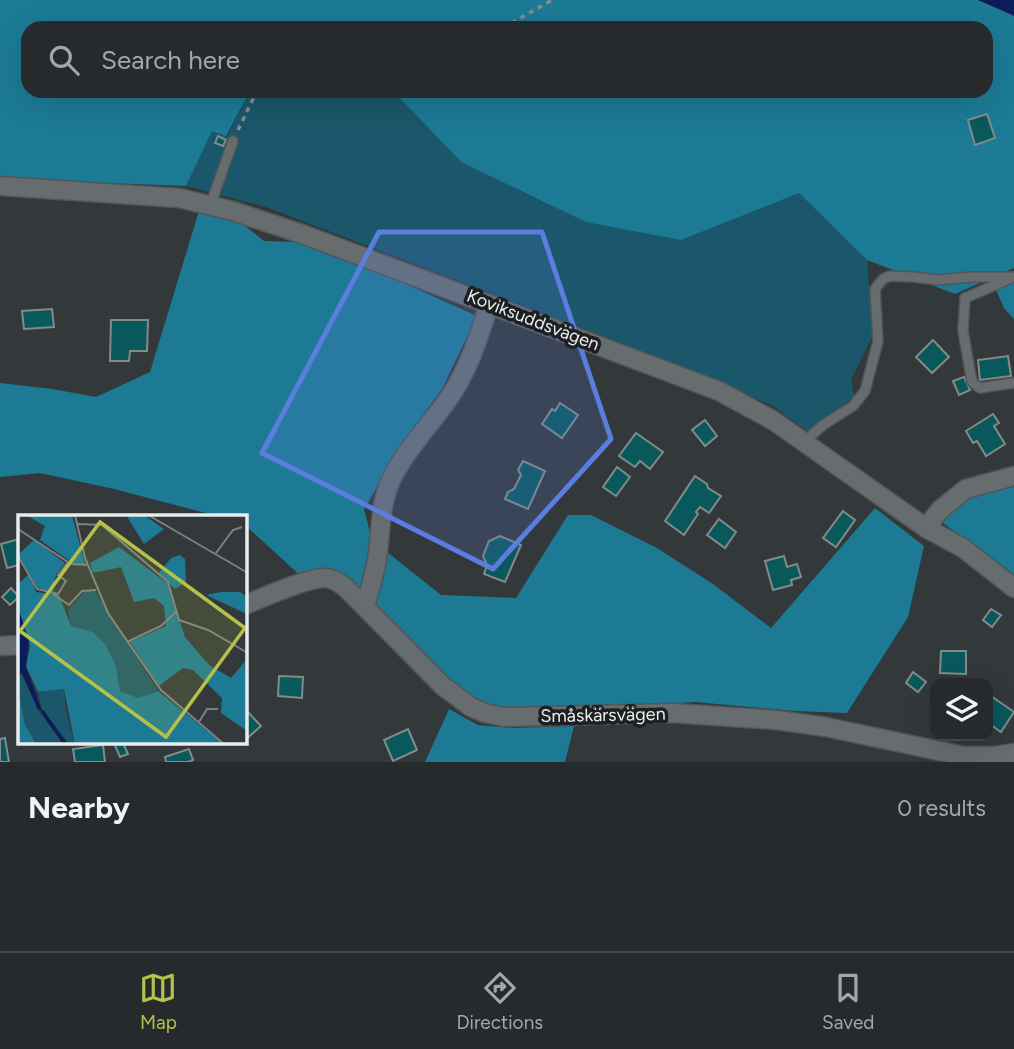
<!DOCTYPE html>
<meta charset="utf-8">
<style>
:root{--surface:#262a2c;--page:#2e3234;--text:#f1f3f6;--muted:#a4a7a9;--line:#424648;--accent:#b6c149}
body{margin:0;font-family:Figtree,sans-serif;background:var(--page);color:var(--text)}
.controls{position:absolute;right:21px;bottom:21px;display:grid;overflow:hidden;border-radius:14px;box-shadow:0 7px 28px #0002}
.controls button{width:63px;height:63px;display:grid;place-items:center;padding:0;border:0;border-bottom:2px solid var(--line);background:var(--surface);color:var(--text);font:35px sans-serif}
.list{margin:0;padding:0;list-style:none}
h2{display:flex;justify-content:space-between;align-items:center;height:91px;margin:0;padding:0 28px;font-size:30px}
h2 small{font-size:23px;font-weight:400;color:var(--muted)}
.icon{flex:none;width:38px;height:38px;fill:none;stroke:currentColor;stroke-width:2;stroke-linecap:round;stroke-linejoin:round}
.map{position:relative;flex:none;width:1014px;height:762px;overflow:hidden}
.search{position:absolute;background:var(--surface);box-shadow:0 7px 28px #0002;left:21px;right:21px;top:21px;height:77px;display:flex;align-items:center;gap:18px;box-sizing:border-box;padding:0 24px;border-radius:21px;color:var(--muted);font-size:26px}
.sheet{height:189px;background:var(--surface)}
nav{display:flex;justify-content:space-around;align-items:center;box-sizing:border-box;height:98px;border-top:2px solid var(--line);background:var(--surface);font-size:19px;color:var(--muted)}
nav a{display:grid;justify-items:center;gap:4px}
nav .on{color:var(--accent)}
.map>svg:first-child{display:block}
</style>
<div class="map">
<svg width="1014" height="762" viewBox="0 0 1014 762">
<rect width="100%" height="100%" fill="#33383a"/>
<polygon fill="#1a576a" points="250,91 393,91 461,162 681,240 799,192 867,260 873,335 851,380 854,397 807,431 773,406 676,364 266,207 186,186 212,130 227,136"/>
<g fill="#1c7a95">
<polygon points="0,0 978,0 1014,16 1014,268 955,294 867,260 799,193 681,240 586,222 461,162 393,91 986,91 986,28 28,28 28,91 250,91 226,136 212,131 186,186 0,179"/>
<polygon points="199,211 239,221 264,241 297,242 359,263 477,316 442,389 403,442 364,509 372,540 441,595 516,598 568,515 591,515 657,548 713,584 771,628 875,508 924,546 908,617 847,713 796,711 695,702 535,710 502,708 480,702 438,670 343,579 302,577 245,525 245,517 221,517 114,489 40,473 0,477 0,383 52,389 96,397 150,372"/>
<polygon points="1014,282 1014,319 1004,308 996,290"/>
<path d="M1014,486v94l-18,-17 -53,-40c19,-26 38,-35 71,-37z"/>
<polygon points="449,709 478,725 514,728 574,726 565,762 425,762"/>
</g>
<polygon fill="#0a1c5b" points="978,0 1014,0 1014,16 1011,14"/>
<g fill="#08585c" stroke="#838a8a" stroke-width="2">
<polygon points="987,114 995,138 975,145 968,120"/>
<polygon points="218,136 226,140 223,146 215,143"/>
<polygon points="52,309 54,327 24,329 22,311"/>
<polygon points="111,320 148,320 147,351 130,351 129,361 110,361"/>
<polygon points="933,340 949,357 932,373 916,357"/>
<polygon points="1008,356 1011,376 980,380 978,360"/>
<polygon points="964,377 970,390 959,395 953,381"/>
<polygon points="560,403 578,415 562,438 542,424 552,409 555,411"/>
<polygon points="993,414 999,423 994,426 1005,444 986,456 977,441 973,443 966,431"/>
<polygon points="705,420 717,436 705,446 692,430"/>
<polygon points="636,433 663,452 650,469 640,461 635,467 619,456"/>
<polygon points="523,461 545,471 528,509 505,499 508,492 514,489 521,475 518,470"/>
<polygon points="617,467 630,477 616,496 603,487"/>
<polygon points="695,476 707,484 708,488 721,496 709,513 700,507 696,512 698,514 684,535 665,521"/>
<polygon points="843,511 855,520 836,547 823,538"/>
<polygon points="719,519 736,532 725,548 707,535"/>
<polygon points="500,536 521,545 505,582 484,574 487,565 483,556 489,541"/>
<polygon points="19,539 19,565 7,568 1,544"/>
<polygon points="784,556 787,567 797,564 801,577 791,580 792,585 773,590 765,561"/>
<polygon points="11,588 19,597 10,605 2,597"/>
<polygon points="991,609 1001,615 992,627 983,620"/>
<polygon points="941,651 966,651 966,674 940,673"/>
<polygon points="913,672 926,682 918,692 906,683"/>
<polygon points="279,676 303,677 302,698 278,696"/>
<polygon points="988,694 1014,712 1001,732 988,723"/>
<polygon points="245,709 261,726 245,740"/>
<polygon points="408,729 417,750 393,761 384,740"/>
<polygon points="5,738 9,762 0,762 0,739"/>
<polygon points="114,743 123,743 128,754 120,757"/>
<polygon points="103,745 105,762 75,762 73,749"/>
<polygon points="189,749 193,760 188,762 166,762 165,757"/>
</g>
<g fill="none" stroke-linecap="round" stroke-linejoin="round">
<g stroke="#515556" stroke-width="12">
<g id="service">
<polyline points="210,206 233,141"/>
<polyline points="1009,279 965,298 963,331 972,382 980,388 1014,383"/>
<polyline points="804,442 823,425 853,406 865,391 878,341 875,289 883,279 890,276 914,277 937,280 971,277 1013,277"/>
</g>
</g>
<g stroke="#515556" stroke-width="21">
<g id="minor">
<polyline points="0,186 179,198 233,211 302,234 719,391 774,421 926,528 963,548 1014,588"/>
<polyline points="926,528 940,510 966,489 1014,476"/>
<path d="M245,605c19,-8 63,-28 81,-27 8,1 14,5 20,10l97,98 28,21 14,6 19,4 169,-4 104,7 49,7 138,29h31l19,-3"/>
<path d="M365,607c4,-14 8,-28 11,-42 6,-31 2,-60 17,-89 14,-28 38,-52 56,-78 20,-29 30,-62 40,-94"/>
<polyline points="0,646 19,645"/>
</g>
</g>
<g stroke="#878b8d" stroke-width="3.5" stroke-dasharray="5 5" stroke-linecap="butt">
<polyline points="503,28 552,0"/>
<polyline points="238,130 257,91"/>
</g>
<use href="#service" stroke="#676d6f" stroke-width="9"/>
<use href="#minor" stroke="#676d6f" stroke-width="18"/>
</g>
<path fill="#5a7dde" fill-opacity="0.2" stroke="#5a7dde" stroke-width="5" stroke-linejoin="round" d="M379,232h163l69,207 -118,130 -231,-116z"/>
<g text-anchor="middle" stroke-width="7" stroke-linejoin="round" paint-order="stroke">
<g font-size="18" fill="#e9eced" stroke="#1d1f20">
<text transform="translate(533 320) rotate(21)" y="6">Koviksuddsvägen</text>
<text transform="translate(603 715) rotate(-1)" y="6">Småskärsvägen</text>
</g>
</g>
<g transform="translate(18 515)">
<rect width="229" height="229" fill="#33383a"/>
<path d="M67,76h10l63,100 -20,7 -18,-7 -4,-25 -23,-34 -22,-6 -3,-16zM3,158l18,38 24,33h-27l-11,-19 -7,-37zM46,174l2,23 9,32h-6l-27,-35 -4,-17z" fill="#1a576a"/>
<path d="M8,0h46l13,49h-11l-34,-24 5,-14zM108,0h18l20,14 -20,15zM16,25l31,23 -9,12 -3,17 -15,-4 -20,-33zM101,32l48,36 18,54 24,28 22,13 16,-19v72l-26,-18 1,-15 -29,-28 -10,-2 -24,18 -29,-44 36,-16 -2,-20 -10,-8 -20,4 -13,-35 -28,6 -3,-10zM162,40l5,4 1,23 -11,7 -16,-16 12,-15zM11,59l7,18 23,3 12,31 22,6 12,12 11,22 4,25 18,7 20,-7 65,53h-148l-11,-55 -26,3 -12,-26 4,-20 -11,-27 -1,-35zM203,77h19l7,5v17l-41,-19zM0,173l7,37 11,19h-18z" fill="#1c7a95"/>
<path d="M0,92l11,34 -3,26 16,44 -4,-1 -16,-37 -4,2z" fill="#0a1c5b"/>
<path fill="none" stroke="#0a1c5b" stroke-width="3.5" d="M24,196l24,34"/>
<path fill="none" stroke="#7c8082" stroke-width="2" d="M57,0l10,43 23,55 53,77 64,55M130,0l100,58M60,9l24,1 66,57 11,38 29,10 40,23M0,14l53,35 17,1M198,38l17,-23 9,-3M0,41l19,33 21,5 8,-13 -8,-6 10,-13M35,79l16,11 13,-14 14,-1M109,127l34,-16 15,-14M181,207l8,-13h11"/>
<path fill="#b6c149" fill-opacity="0.15" stroke="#b6c149" stroke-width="3.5" d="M82,7l145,106 -79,109 -146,-106z"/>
<rect width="229" height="229" fill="none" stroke="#e9eced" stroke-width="3.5"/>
</g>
</svg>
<div class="controls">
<button><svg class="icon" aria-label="layers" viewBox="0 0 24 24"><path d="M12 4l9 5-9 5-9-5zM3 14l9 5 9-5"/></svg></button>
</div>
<div class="search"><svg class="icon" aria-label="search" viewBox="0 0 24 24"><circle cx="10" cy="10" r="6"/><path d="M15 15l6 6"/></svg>Search here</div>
</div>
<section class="sheet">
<h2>Nearby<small>0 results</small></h2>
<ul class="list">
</ul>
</section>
<nav>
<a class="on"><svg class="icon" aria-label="map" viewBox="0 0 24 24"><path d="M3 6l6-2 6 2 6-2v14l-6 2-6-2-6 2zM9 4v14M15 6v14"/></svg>Map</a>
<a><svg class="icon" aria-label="directions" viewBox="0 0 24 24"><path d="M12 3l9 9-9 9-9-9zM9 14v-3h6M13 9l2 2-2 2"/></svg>Directions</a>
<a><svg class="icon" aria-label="saved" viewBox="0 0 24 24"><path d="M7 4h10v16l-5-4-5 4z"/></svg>Saved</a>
</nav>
